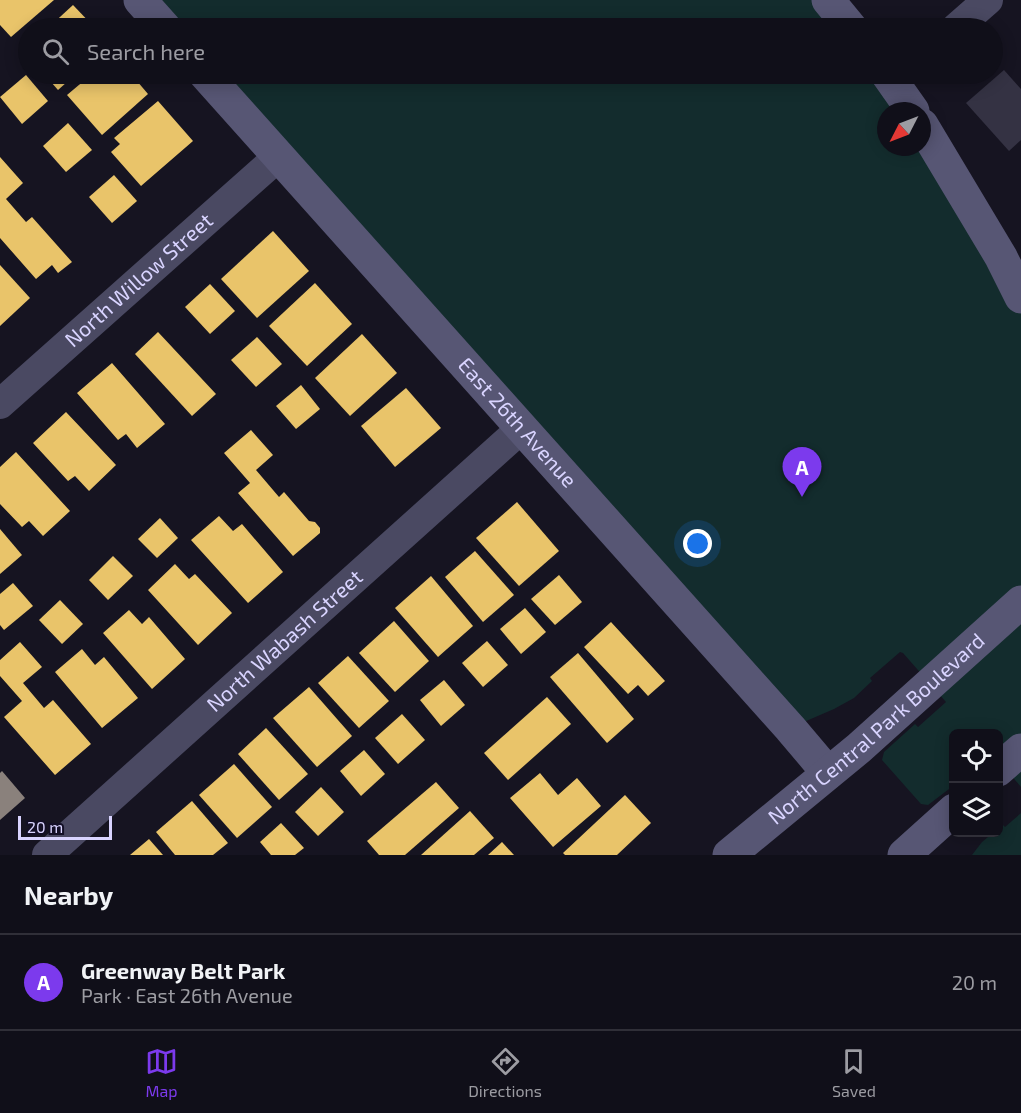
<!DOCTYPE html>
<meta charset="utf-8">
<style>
:root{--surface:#100f19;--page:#1e1d26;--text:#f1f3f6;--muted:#9c9ca2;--line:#302f38;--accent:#7c3aed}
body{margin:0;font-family:"Exo 2",sans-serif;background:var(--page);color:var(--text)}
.controls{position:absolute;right:18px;bottom:18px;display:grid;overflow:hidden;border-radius:9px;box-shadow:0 3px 15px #0003}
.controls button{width:54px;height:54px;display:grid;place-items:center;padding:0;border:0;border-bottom:2px solid var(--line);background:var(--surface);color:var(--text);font:30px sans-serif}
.compass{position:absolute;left:877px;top:102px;width:54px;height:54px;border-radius:50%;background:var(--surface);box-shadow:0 3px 15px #0003;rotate:228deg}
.scale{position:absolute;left:18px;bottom:15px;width:94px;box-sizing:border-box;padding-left:6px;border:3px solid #d9d4ff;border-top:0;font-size:16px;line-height:21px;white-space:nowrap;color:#d9d4ff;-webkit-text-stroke:4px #130f26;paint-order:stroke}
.you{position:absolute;left:698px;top:544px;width:21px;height:21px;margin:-15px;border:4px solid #fff;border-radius:50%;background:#1a73e8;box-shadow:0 0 0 9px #1a73e833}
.badge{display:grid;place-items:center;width:39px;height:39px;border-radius:50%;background:var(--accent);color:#fff;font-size:20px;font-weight:700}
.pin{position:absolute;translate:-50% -50px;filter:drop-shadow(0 2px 3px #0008)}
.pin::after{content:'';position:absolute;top:32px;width:21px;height:18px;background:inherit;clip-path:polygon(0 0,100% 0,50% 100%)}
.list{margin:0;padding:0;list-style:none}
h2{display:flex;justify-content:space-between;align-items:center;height:78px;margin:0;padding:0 24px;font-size:26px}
h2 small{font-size:20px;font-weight:400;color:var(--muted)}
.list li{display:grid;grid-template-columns:39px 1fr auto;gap:18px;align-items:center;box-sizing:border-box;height:96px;padding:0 24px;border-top:2px solid var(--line)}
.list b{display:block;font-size:22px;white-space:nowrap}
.list p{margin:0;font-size:20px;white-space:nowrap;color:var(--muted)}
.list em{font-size:20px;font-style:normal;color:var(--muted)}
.icon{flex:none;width:33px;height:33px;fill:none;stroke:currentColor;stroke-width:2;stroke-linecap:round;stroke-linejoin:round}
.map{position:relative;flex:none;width:1021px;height:855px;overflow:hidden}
.search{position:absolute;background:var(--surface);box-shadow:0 3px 15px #0003;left:18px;right:18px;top:18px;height:66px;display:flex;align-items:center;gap:15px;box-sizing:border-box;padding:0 21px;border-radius:33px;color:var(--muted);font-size:22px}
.sheet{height:174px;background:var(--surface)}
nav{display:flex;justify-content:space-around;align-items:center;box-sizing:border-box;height:84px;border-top:2px solid var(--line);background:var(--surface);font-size:16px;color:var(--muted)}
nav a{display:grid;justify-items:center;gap:3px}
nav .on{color:var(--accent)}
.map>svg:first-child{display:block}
</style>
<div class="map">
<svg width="1021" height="855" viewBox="0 0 1021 855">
<rect width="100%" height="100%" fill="#161421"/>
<g fill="#132c2d">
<polygon points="140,0 828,0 851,28 165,28"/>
<polygon points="205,74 887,74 913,111 886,111 886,147 922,147 1021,297 1021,787 999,761 998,734 954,734 953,786 928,805 921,804 882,760 884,752 915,724 918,727 946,702 903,653 900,652 870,678 872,681 854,698 834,709 790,728"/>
<polygon points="1021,813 1021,855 972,855 982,842 993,833 998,832 999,827 1002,824 1005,827"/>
</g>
<g fill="#e9c46a">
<polygon points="0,0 54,0 11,37 0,25"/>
<polygon points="73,5 95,28 48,28"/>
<polygon points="44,74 76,74 58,90"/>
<polygon points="92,74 131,74 148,94 102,135 67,95"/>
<polygon points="26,75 48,101 22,124 0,97"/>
<polygon points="158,101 193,141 141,186 111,152 120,144 114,138"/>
<polygon points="68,123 92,150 66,172 43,146"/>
<polygon points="0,157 23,183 6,199 26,222 32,217 72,262 58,273 52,265 36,279 0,238"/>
<polygon points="114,175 137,201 112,223 89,197"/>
<polygon points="273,231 309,271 257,318 221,279"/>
<polygon points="0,265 30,298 0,326"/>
<polygon points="315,283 352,324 307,366 269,326"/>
<polygon points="210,284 235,311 210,334 185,307"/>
<polygon points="158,332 216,394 192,416 135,354"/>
<polygon points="362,334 397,373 350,416 315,378"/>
<polygon points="257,337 282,364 256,387 231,360"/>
<polygon points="112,363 165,424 137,448 126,434 118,440 77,393"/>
<polygon points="301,385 320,409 296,429 276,406"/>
<polygon points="406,388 441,428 395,467 361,426"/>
<polygon points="66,412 116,465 89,491 75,476 68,481 33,443"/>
<polygon points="251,430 273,455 256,470 279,497 284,492 309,521 315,522 320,528 320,533 293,556 238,493 250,483 224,453"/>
<polygon points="16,452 70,511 43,536 29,521 22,527 0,504 0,467"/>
<polygon points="517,502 559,551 519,586 476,538"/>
<polygon points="219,516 233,531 242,524 283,572 248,603 191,540"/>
<polygon points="160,518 178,538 157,558 138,539"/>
<polygon points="0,529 22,555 0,574"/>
<polygon points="475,551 514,595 483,622 445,577"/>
<polygon points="113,556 133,576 108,600 89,580"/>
<polygon points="175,564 189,579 195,574 232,613 198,645 148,590"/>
<polygon points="559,575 582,602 555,625 531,599"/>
<polygon points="431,576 473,626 438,657 395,608"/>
<polygon points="13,583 33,606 4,630 0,625 0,594"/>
<polygon points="60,600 83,624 62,644 39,620"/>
<polygon points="525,608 546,632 521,654 500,629"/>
<polygon points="129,610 142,624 149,617 185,659 152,689 103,633"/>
<polygon points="394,621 429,661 395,692 359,653"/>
<polygon points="611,622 665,681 648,696 638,685 628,694 584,647"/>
<polygon points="487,641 508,665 483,687 462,663"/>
<polygon points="20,642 42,667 23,683 44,708 53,700 91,744 55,775 4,717 22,701 0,676 0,660"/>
<polygon points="82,649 95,665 104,657 138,698 102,728 55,672"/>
<polygon points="578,653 634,719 607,743 550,677"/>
<polygon points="348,656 389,701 359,728 318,683"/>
<polygon points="444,680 465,705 441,726 420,700"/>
<polygon points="309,687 352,736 317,767 273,718"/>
<polygon points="547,697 571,724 508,780 484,753"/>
<polygon points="402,714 425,740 398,764 375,738"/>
<polygon points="266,728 308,774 279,800 238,754"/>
<polygon points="364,750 385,774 361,796 340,771"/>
<polygon points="234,764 272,807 237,838 199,795"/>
<polygon points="540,773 558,795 577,778 601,806 553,847 510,798"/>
<polygon points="436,782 459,808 405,855 379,855 367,841"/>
<polygon points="321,787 344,812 318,836 295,812"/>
<polygon points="625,795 651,823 617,855 565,855 563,853"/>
<polygon points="192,801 228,843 213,855 175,855 156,832"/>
<polygon points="470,811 494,838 474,855 421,855"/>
<polygon points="281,823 304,848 295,855 271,855 260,842"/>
<polygon points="149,839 163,855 130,855"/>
<polygon points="502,842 514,855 488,855"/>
</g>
<polygon fill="#8a817c" points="2,771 25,798 0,820 0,773"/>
<polygon fill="#343243" points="1004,70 1021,89 1021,140 1009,151 966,103"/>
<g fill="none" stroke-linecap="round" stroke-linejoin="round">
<g stroke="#4a4962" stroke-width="30">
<polyline points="956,28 988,0"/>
<path id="s1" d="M0,404l279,-248"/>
<path id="s2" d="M47,855l475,-427"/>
</g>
<g stroke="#575674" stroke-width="33">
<polyline points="140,0 165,28"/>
<polyline points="828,0 851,28"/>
<path id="s3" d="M205,74l585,654 38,45"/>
<polyline points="887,74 913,111"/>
<polyline points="922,125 1001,257 1021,297"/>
<polyline points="998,770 1021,750"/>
<path id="s4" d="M729,855l130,-107 162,-146"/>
<polyline points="904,855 954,810"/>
</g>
</g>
<g text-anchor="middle" stroke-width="6" stroke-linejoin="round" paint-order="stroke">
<g font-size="21" fill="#d9d4ff" stroke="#130f26">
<text dy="7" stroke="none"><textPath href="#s1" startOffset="186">North Willow Street</textPath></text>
<text dy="7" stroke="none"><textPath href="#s3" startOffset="468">East 26th Avenue</textPath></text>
<text dy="7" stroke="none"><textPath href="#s2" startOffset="320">North Wabash Street</textPath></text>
<text dy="7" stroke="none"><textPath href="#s4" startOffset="194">North Central Park Boulevard</textPath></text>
</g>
</g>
</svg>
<div class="controls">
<button><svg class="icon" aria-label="locate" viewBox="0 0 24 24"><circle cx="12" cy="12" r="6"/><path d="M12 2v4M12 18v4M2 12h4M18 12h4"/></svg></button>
<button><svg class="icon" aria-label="layers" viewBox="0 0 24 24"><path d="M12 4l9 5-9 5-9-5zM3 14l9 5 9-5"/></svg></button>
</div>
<svg class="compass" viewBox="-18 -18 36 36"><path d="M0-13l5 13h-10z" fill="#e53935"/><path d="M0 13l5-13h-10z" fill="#9c9ca2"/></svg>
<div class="scale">20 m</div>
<div class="you"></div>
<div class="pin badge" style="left:802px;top:497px">A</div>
<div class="search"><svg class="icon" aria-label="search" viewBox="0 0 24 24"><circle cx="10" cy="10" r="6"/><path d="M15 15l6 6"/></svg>Search here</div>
</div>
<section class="sheet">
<h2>Nearby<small></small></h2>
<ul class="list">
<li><span class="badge">A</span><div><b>Greenway Belt Park</b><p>Park · East 26th Avenue</p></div><em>20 m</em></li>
</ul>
</section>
<nav>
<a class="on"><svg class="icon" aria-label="map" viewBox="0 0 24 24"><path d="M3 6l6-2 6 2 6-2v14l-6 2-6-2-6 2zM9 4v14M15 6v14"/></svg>Map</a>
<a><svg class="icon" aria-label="directions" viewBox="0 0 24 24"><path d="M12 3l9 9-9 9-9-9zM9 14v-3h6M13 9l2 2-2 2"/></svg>Directions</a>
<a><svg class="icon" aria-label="saved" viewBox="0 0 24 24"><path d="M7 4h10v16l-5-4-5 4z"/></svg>Saved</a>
</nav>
